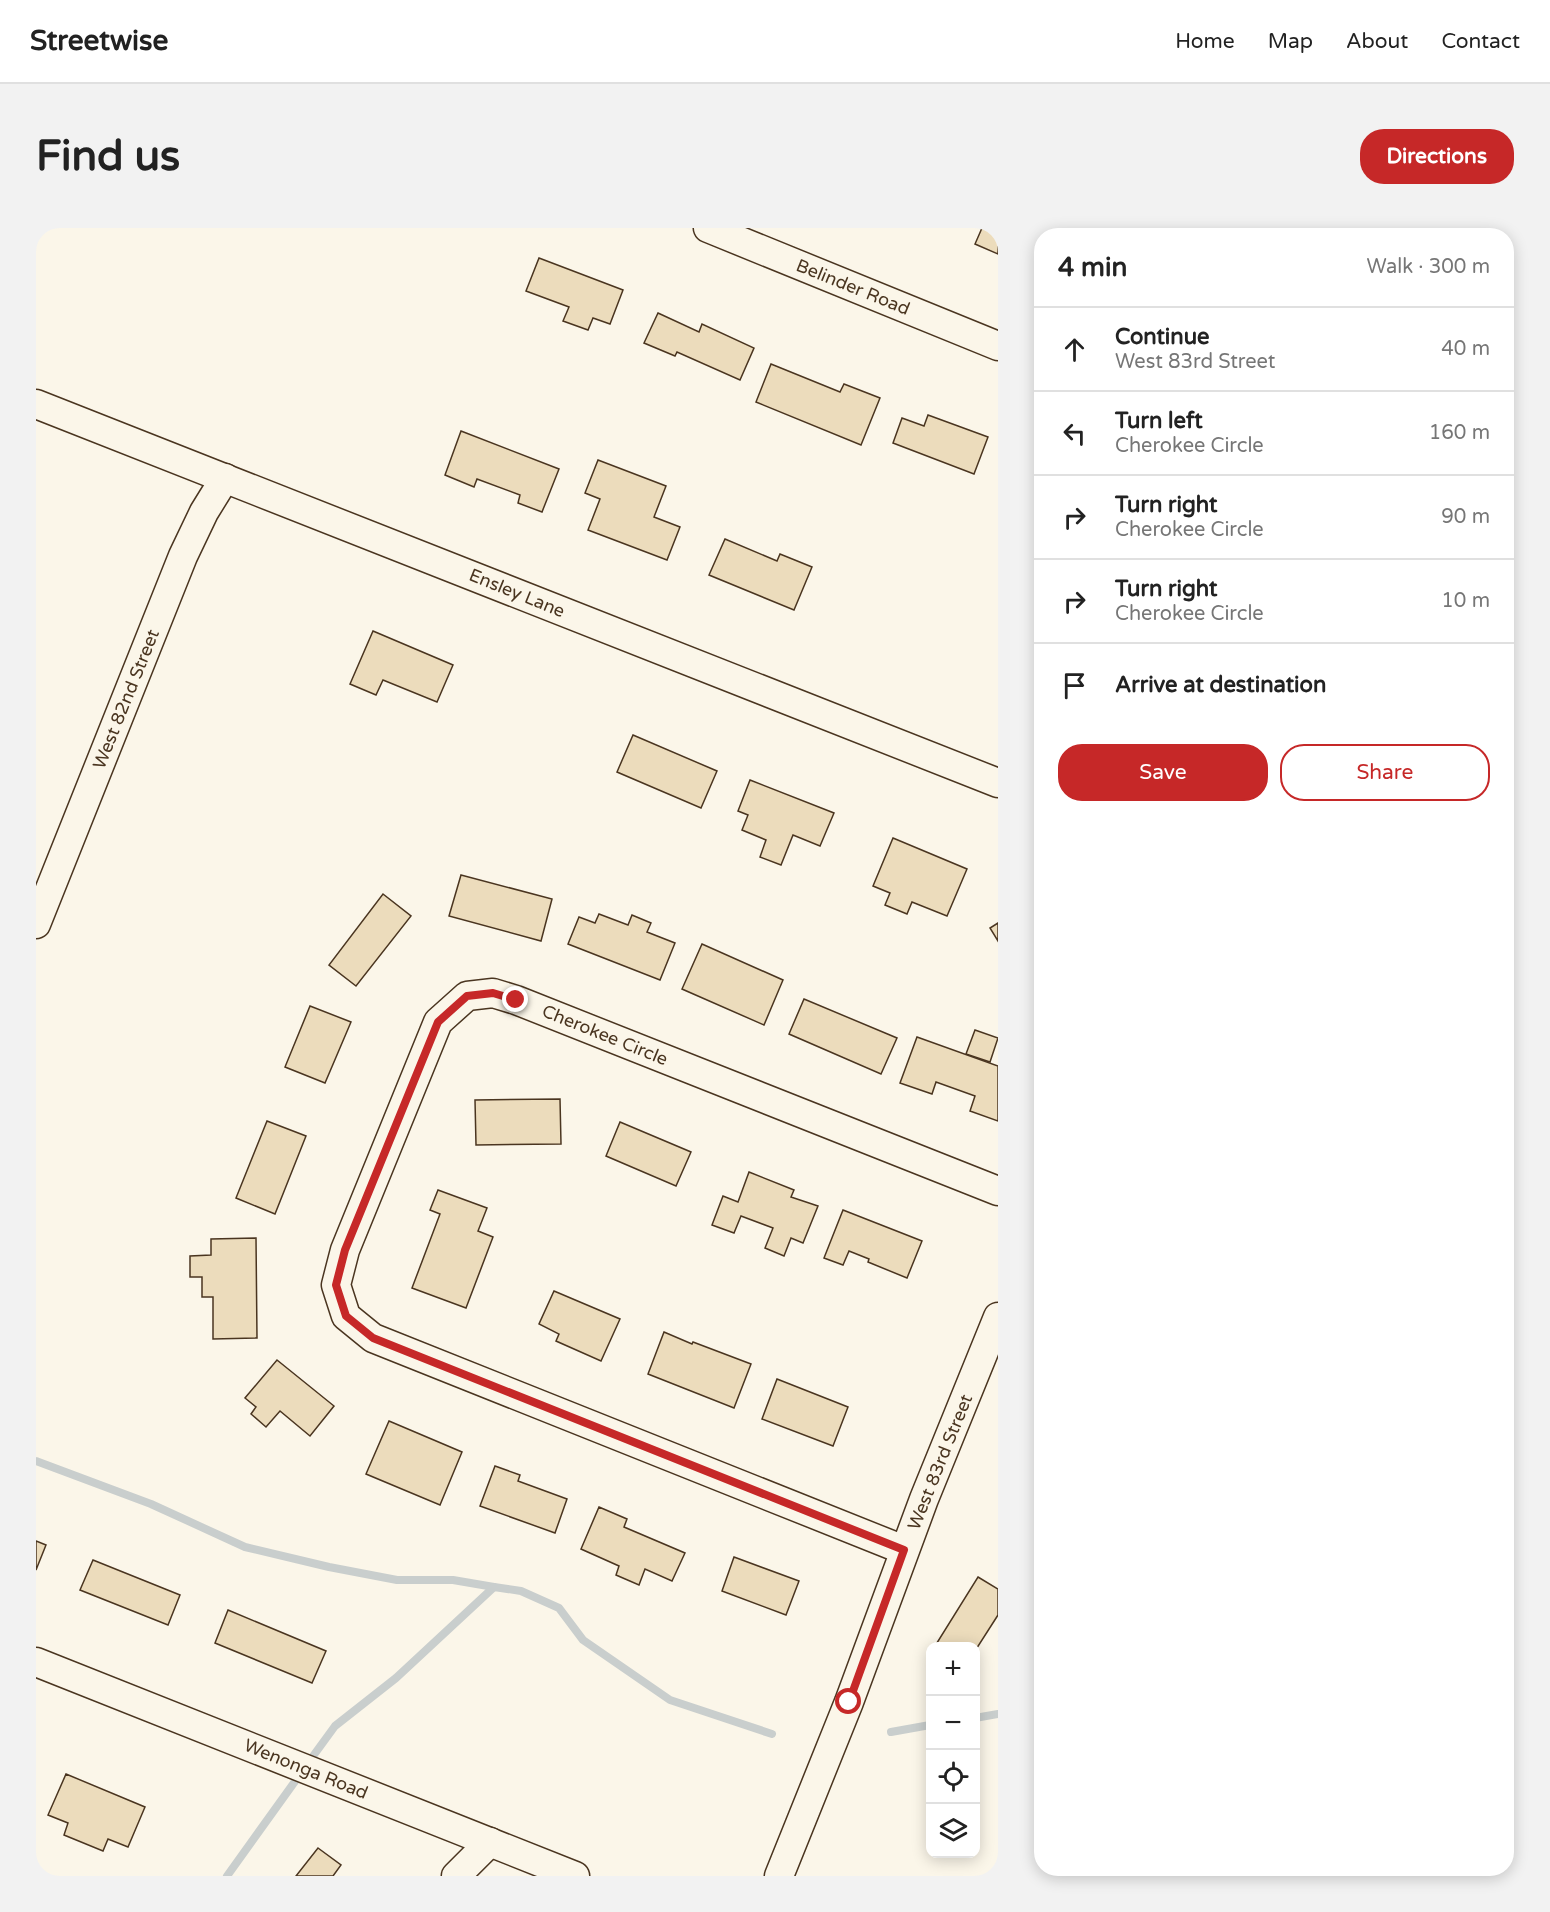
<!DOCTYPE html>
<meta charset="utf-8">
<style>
:root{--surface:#fff;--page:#f2f2f2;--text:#222;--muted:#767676;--line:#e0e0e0;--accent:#c62828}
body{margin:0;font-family:"Varela Round",sans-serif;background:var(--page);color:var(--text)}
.controls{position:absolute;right:18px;bottom:18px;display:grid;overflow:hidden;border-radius:12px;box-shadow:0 3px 15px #0003}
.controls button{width:54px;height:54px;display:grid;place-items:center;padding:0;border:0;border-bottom:2px solid var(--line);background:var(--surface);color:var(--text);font:30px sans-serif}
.stop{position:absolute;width:18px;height:18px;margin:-14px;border:4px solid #c62828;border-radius:50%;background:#fff}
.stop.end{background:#c62828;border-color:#fff;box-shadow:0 2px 6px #0008}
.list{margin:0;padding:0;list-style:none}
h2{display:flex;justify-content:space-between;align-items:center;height:78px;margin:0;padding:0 24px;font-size:26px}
h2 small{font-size:20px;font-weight:400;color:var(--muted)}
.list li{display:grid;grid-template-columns:39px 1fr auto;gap:18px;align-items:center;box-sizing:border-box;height:84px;padding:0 24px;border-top:2px solid var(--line)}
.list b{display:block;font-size:22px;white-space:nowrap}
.list p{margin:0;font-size:20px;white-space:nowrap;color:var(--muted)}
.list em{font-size:20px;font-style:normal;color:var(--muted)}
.actions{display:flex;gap:12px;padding:18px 24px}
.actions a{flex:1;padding:14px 0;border:2px solid var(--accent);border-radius:24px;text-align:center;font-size:21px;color:var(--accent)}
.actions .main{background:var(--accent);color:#fff}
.icon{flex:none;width:33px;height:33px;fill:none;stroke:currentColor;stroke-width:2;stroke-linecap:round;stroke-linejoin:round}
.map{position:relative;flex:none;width:962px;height:1648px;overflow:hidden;border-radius:24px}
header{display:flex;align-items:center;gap:36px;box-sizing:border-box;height:84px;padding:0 30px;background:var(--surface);border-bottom:2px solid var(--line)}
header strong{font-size:28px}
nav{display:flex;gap:33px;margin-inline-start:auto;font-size:21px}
.intro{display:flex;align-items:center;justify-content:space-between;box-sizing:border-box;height:144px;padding:0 36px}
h1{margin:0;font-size:42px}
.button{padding:15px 27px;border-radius:24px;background:var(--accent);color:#fff;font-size:21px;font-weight:700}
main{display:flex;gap:36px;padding:0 36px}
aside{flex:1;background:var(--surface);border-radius:24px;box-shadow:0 3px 15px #0003}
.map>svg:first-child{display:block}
</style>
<header>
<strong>Streetwise</strong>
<nav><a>Home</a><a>Map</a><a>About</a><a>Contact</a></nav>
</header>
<div class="intro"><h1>Find us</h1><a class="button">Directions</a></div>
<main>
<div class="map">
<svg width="962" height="1648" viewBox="0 0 962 1648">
<rect width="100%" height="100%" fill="#fbf6e9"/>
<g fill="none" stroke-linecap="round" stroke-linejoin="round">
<g stroke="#c9cecd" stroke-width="8">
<polyline points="0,1233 115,1276 209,1319 293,1339 361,1352 417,1352 458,1359"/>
<polyline points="939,1490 962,1486"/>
<polyline points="855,1504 894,1497"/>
<polyline points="272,1535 299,1498 360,1450 458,1359 485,1363 523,1380 547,1412 634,1472 736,1506"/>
<polyline points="191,1648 265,1545"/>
</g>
</g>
<g fill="#ecdcbc" stroke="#4a3520" stroke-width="1.5">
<polygon points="946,0 962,0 962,26 939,16"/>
<polygon points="503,30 587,62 574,96 557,90 552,102 527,93 533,79 490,63"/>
<polygon points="622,85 663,104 666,96 718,120 704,152 641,124 639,128 608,115"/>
<polygon points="735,136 804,164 808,156 844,170 825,217 720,174"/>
<polygon points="892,187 952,209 938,246 857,215 866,190 888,198"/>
<polygon points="425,203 523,241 506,284 482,275 484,267 441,251 438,259 409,247"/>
<polygon points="562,232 630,258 618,289 644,299 631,332 552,302 564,271 549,265"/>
<polygon points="689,311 741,333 744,326 776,339 758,382 673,347"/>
<polygon points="337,403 417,437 401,474 347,452 340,467 314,456"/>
<polygon points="597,507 681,543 665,580 581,544"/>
<polygon points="714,552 798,585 784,618 757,607 745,637 724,629 730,612 706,602 712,587 702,583"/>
<polygon points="857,610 931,641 911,688 876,674 871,686 849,677 854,665 837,658"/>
<polygon points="425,647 516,671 505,713 413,688"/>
<polygon points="347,666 375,688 320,758 293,737"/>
<polygon points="563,686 592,697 596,687 615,695 611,704 639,715 624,752 532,716 543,689 559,695"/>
<polygon points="962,695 962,713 954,700"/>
<polygon points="666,716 747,752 728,797 646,761"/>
<polygon points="768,771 861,810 845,846 753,806"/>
<polygon points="274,778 315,794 289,855 249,839"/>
<polygon points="939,802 962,810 954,834 930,826"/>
<polygon points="881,809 962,838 962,893 934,883 939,868 900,854 896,866 864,855"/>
<polygon points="524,871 525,916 440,917 439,872"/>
<polygon points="231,893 270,908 239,986 200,970"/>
<polygon points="584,894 655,924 640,958 570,928"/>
<polygon points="713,944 758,962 755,969 782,978 767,1015 755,1010 748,1028 729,1020 737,1000 705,988 698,1005 676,997 687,968 702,974"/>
<polygon points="402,962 451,980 442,1003 457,1009 430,1080 376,1060 404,986 394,982"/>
<polygon points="807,982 886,1013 871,1050 832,1034 833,1031 813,1023 807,1037 788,1030"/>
<polygon points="220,1010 221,1110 177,1111 177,1069 166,1069 166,1049 154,1049 154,1028 175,1027 175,1011"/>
<polygon points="518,1063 584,1091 565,1133 520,1113 523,1106 503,1096"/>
<polygon points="628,1104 656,1116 657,1114 715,1136 698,1180 612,1146"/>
<polygon points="241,1132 298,1178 274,1208 244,1183 230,1199 215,1186 220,1179 209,1170"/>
<polygon points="741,1151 812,1179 797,1218 726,1191"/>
<polygon points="353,1193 426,1224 404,1277 330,1246"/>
<polygon points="459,1238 484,1247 482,1253 531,1271 519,1305 444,1278"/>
<polygon points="563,1279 591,1291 588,1299 649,1325 636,1353 609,1341 603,1357 580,1347 583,1338 545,1321"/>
<polygon points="0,1313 10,1317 0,1342"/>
<polygon points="698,1329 763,1353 750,1387 686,1363"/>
<polygon points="57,1332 144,1367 132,1397 44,1362"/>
<polygon points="942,1349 962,1361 962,1387 939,1423 939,1418 899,1418"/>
<polygon points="192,1382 290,1423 276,1455 179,1415"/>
<polygon points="30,1546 109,1579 92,1619 72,1611 67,1623 28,1607 32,1595 12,1587"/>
<polygon points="282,1620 305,1637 297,1648 260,1648"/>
</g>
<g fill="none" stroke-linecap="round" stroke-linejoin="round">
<g stroke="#4a3520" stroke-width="31">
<g id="minor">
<polyline points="672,0 962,118"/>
<polyline points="0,176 962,555"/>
<polyline points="0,696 147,328 168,284 189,250"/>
<polyline points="868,1322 337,1110 310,1088 300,1057 309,1022 402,794 431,768 457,765 480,772 962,963"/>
<polyline points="0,1434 539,1648"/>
<polyline points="420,1648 454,1614"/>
<polyline points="743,1648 813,1474 888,1271 962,1089"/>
</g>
</g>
<use href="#minor" stroke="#fbf6e9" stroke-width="28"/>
</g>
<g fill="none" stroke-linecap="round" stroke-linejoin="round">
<polyline stroke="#c62828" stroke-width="8" points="480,772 457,765 431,768 402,794 309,1022 300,1057 310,1088 337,1110 868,1322 813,1474"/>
</g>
<g text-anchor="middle" stroke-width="4.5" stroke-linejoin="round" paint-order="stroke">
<g font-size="18" fill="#4a3520" stroke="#fbf6e9">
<text transform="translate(817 59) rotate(22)" y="6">Belinder Road</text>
<text transform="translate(481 365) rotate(22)" y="6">Ensley Lane</text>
<text transform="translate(90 471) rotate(-68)" y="6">West 82nd Street</text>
<text transform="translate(569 807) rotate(22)" y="6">Cherokee Circle</text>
<text transform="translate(904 1234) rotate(-68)" y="6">West 83rd Street</text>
<text transform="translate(270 1541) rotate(22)" y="6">Wenonga Road</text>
</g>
</g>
</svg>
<div class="controls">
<button>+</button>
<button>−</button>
<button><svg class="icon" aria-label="locate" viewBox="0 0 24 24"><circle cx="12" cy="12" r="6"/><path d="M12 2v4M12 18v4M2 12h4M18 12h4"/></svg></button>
<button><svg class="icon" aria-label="layers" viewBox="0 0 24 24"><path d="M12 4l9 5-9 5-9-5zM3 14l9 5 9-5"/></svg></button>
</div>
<div class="stop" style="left:813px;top:1474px"></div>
<div class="stop end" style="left:480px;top:772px"></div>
</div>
<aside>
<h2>4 min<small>Walk · 300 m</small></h2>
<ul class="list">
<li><svg class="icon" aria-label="ahead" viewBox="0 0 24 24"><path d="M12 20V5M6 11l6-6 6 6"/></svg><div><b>Continue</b><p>West 83rd Street</p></div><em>40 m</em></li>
<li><svg class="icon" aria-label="left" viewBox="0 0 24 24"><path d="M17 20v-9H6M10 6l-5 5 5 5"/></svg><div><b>Turn left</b><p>Cherokee Circle</p></div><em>160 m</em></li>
<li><svg class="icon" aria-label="right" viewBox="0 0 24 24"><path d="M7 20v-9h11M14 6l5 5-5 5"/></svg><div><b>Turn right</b><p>Cherokee Circle</p></div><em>90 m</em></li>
<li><svg class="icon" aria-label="right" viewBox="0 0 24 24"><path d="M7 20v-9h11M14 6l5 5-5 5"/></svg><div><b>Turn right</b><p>Cherokee Circle</p></div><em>10 m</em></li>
<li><svg class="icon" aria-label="arrive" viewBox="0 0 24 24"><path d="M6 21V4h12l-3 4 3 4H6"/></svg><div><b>Arrive at destination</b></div></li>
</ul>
<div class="actions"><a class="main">Save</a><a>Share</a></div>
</aside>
</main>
